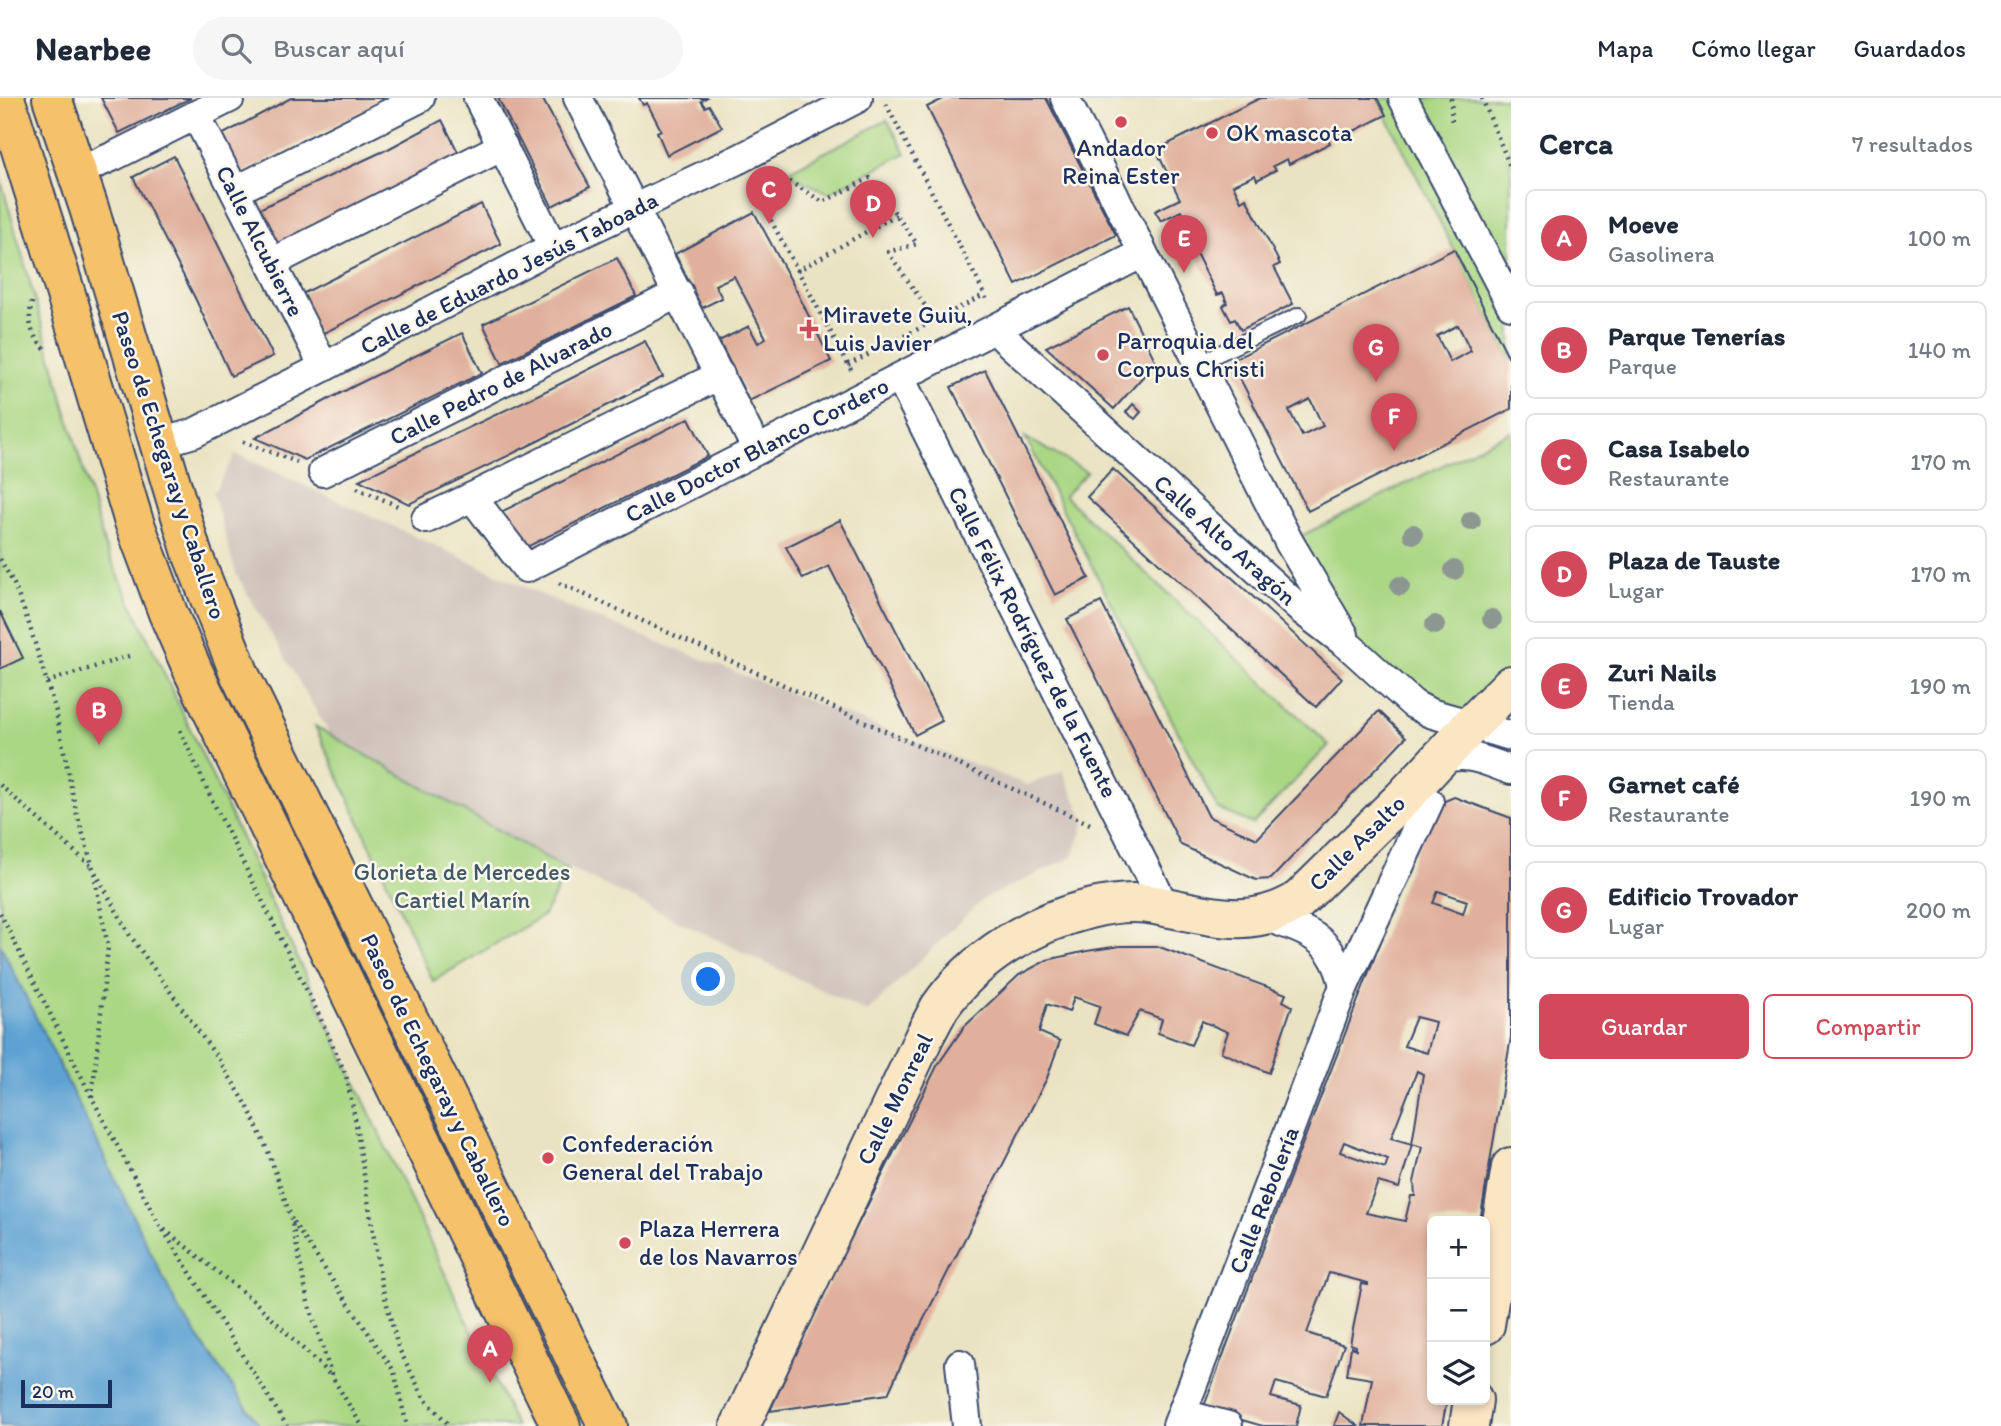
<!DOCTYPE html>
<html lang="es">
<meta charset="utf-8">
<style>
:root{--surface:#fff;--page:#f6f6f7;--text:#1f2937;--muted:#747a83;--line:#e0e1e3;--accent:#d1495b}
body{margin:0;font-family:Itim,sans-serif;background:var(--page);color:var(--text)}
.controls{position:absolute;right:21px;bottom:21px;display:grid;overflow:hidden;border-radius:10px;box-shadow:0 4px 10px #0003}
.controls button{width:63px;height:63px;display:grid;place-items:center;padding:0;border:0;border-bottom:2px solid var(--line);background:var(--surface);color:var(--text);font:35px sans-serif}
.scale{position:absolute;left:21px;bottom:18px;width:91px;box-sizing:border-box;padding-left:7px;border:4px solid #1b2f5e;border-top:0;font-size:19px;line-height:24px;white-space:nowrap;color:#1b2f5e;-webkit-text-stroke:5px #fbf7ec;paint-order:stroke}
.you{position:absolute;left:709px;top:882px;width:24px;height:24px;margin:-18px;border:5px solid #fff;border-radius:50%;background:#1a73e8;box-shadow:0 0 0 10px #1a73e833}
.badge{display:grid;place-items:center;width:46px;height:46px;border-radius:50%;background:var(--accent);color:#fff;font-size:23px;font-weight:700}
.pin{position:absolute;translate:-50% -58px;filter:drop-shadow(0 2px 4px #0008)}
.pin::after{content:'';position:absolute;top:37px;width:24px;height:21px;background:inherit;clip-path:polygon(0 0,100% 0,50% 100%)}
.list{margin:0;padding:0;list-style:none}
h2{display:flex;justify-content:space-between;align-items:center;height:91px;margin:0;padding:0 28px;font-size:30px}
h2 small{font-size:23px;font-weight:400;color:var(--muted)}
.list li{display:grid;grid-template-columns:46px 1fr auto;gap:21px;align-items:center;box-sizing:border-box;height:98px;margin:0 14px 14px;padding:0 14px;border:2px solid var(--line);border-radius:10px}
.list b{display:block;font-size:26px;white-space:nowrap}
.list p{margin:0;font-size:23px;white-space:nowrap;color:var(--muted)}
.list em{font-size:23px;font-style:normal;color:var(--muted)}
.actions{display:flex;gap:14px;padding:21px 28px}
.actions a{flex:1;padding:16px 0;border:2px solid var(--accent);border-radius:10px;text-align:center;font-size:24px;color:var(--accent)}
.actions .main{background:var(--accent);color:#fff}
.icon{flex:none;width:38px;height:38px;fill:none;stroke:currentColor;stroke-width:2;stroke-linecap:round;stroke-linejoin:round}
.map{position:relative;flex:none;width:1511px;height:1328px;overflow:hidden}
header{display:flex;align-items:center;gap:42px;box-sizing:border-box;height:98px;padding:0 35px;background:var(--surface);border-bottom:2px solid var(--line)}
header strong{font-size:33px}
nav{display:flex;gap:38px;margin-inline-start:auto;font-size:24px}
.search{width:490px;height:63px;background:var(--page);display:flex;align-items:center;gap:18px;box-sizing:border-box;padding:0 24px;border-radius:38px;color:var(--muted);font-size:26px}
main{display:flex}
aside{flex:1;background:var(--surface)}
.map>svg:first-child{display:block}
</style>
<header>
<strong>Nearbee</strong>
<div class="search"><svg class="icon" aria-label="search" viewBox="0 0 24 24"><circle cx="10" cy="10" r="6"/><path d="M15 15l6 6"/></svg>Buscar aquí</div>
<nav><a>Mapa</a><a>Cómo llegar</a><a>Guardados</a></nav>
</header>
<main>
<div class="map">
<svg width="1511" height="1328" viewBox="0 0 1511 1328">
<rect width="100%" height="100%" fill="#fbf7ec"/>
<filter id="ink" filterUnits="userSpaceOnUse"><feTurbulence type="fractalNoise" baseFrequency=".0143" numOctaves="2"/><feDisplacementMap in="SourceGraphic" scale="14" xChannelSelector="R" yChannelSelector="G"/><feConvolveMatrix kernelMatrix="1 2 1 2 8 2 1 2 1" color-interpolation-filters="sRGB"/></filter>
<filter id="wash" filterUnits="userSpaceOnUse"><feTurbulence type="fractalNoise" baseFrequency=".00686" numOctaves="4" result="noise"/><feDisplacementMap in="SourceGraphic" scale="28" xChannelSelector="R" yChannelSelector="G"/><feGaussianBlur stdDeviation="1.57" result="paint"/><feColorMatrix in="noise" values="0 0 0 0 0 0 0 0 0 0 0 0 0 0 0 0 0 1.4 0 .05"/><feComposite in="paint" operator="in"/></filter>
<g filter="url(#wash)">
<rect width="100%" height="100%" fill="#eae3c3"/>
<polygon fill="#cec1ba" points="236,356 573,511 1027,687 1063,673 1085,724 1073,759 983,801 867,914 498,736 331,638 236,476 213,395"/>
<g fill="#aad784" stroke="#628371" stroke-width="2">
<polygon points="1377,0 1511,0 1511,264"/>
<polygon points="887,22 906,55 829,95 785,75"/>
<polygon points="0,79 105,449 516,1328 260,1328 179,1212 0,846"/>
<polygon points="1511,333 1511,587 1471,627 1350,549 1289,444"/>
<polygon points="1025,339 1087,374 1064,398 1329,647 1253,726 1218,711"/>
<polygon points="315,628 568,772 544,817 433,883"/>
</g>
<polygon fill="#5da2d3" stroke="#3c6898" stroke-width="2" points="0,846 179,1212 260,1328 0,1328"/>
<g id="blocks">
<g fill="#e0b09c" fill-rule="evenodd">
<polygon points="101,0 191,0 119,35"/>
<polygon points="291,0 387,0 236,78 216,40"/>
<polygon points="498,0 542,0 590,89 552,108"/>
<polygon points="639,0 706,0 701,3 705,9 709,7 722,29 667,57 657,34 661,32 647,5 643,7"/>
<polygon points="945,0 1046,0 1116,137 1016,187 927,9"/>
<polygon points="1260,0 1377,0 1386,17 1346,37 1344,32 1328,40 1330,45 1289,66 1287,61 1273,68 1276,72 1257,82 1255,77 1233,87 1241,103 1246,100 1280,166 1274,169 1293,206 1241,232 1235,221 1231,223 1223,208 1227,205 1223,195 1217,197 1189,141 1194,139 1181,113 1161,123 1155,113 1180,101 1156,52"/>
<polygon points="442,22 462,62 275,152 257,112 388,51"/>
<polygon points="174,58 273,258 231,278 196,202 133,79"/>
<polygon points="481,106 501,146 318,238 298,198"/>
<polygon points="754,114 796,192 831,263 749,303 719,243 749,228 758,245 766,240 734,178 715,187 722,200 702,210 675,156"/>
<path d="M1454,151l57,113v47l-203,102 -77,-150zM1458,227l13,26 -21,11 -13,-26zM1310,301l13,27 -21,10 -13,-26z"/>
<polygon points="617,160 636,198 502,265 483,226"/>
<polygon points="1128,208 1156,264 1114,311 1046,249"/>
<polygon points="462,235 482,275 305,362 255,340 354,288"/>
<polygon points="645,243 663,279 538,343 409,406 359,382 554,289"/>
<polygon points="985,272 1089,480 1055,497 951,289"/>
<polygon points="1133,306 1141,314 1135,321 1126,314"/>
<polygon points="689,320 708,358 521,452 501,414"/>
<polygon points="1113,371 1342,580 1316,609 1087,399"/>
<polygon points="840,422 942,623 915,637 829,468 803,481 786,449"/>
<polygon points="1101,504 1209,719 1253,739 1257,741 1379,613 1406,639 1271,781 1256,782 1181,747 1067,521"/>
<polygon points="0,513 23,560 0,571"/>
<path d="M1454,699l57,21v219l-31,184h-48v179h15l-5,26h-79l9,-47 -25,-4 4,-28 5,2v-3l-6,-2 12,-60 6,1v-2l-39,-10 -22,60 37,12 -18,51 -50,-14 -5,15 30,8 -5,21h-33l-60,-17 96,-256 134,-347zM1438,793l29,10 -4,13 -30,-11zM1416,919l19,5 -8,31 -23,-7zM1417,973l6,3 -11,70 10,3 -8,35 1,14h-4l-6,25 -39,-8 12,-31 21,6 13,-44 -21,-6zM1344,1044l44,17 -3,9 -45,-16z"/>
<polygon points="1120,848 1157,848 1286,896 1283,903 1292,908 1269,975 1221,954 1228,934 1202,923 1191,947 1158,935 1162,921 1140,913 1126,938 1094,926 1100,908 1074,899 1069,914 1047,906 1039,934 1060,943 1047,980 907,1254 888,1296 770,1313 817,1208 937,968 964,929 1019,877 1047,862 1087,853"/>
<polygon points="1339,1314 1358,1328 1334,1328"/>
</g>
</g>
</g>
<g filter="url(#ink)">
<use href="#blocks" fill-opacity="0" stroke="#3a4a6d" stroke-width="2"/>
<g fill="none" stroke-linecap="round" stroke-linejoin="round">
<g stroke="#3a4a6d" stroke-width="18">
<polyline id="lane" points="1199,265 1299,217"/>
</g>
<g stroke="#3a4a6d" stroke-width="32">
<g id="street">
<polyline points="478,0 553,149"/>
<polyline points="578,0 757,352"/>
<polyline points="1065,0 1289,444 1344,537"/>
<polyline points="1403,0 1511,207"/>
<polyline points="196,17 324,269"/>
<polyline points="77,74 114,58 230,0"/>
<polyline points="235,93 420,0"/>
<polyline points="271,165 503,48"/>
<polyline points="995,232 1299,510 1350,549 1413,606 1430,615 1511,638"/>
<polyline points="720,277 472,399 526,470 1143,155"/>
<polyline points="900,280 1165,809"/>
<polyline points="157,342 177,340 194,335 324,269 553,149 739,61 858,0"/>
<polyline points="323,374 679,195"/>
<polyline points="426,421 472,399"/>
<path d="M1439,662c28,-10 46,1 72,10"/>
<path d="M1263,818c44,15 70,20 81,70"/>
<polyline points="960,1266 967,1328"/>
<polyline points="1183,1316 1228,1328"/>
<polyline points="1177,1328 1344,888 1429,704"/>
</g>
</g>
<g stroke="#3a4a6d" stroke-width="42">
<g id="secondary">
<polyline points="1485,1227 1511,1069"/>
<path d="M740,1328l185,-391c5,-9 10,-19 15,-28 34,-49 92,-84 149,-98 20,-5 39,-8 59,-5 55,8 97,29 150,-3l105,-103 68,-73 40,-40"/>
<polyline points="1469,1328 1473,1302"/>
</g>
</g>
<g stroke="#3a4a6d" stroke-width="42">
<g id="primary">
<polyline points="5,0 69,206 133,421 168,515 194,575 561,1328"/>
<polyline points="52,0 89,110 192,455 240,577 608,1328"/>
</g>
</g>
<g stroke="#3a4a6d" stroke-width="4.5" stroke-dasharray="2 5" stroke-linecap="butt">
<polyline points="1451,0 1452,28"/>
<polyline points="1482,0 1511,71"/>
<polyline points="886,6 985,197 987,204"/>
<polyline points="777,76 823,104 870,80 917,146 888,154 935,222"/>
<polyline points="751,85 851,272"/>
<polyline points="797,173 896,117"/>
<path d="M32,204c-5,20 -1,34 14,48"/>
<polyline points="848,267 984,197"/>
<polyline points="243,344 297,364"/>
<polyline points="357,390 400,409"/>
<polyline points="0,461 14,486 29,526 56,614 76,713 93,770 129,836 219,962 247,1007 270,1058 291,1120 308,1204 332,1279 362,1328"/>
<polyline points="559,485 1090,726"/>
<polyline points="47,584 132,557"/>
<polyline points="180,632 213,704 319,917 346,977 355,1020 381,1184 398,1249 424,1300 450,1328"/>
<polyline points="0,687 91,768"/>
<polyline points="0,815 92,1000 160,1128 254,1203 331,1278"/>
<polyline points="92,999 108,849 94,776"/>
<polyline points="293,1124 394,1273 407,1328"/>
<polyline points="163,1132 287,1328"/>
</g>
<use href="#lane" stroke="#fff" stroke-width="14"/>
<use href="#street" stroke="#fff" stroke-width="28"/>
<use href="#secondary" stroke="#fbe6c4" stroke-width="38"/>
<use href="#primary" stroke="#f5c16b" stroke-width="38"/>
</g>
<g fill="#8c9791">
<circle cx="1471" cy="423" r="10"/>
<circle cx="1413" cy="436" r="10"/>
<circle cx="1454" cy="472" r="10"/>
<circle cx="1400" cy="488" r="10"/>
<circle cx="1492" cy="521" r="10"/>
<circle cx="1435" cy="527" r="10"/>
</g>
</g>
<g fill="#d1495b" stroke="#fbf7ec" stroke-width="2.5">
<circle cx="1121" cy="24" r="7"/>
<circle cx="1212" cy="35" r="7"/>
<path d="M805.5 220.5h7v7h7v7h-7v7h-7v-7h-7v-7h7z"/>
<circle cx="1103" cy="257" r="7"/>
<circle cx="548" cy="1060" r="7"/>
<circle cx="625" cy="1145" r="7"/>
</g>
<g text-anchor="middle" stroke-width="5" stroke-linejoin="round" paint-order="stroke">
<g font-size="24" fill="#1b2f5e" stroke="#fbf7ec" text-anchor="start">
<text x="1226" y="43">OK mascota</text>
<text x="1121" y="58" text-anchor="middle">Andador<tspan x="1121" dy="28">Reina Ester</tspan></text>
<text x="823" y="225">Miravete Guiu,<tspan x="823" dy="28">Luis Javier</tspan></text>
<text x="1117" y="251">Parroquia del<tspan x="1117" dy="28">Corpus Christi</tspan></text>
<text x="562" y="1054">Confederación<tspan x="562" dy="28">General del Trabajo</tspan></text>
<text x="639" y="1139">Plaza Herrera<tspan x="639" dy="28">de los Navarros</tspan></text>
</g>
<g font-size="24" fill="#1b2f5e" stroke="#fbf7ec">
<text transform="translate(260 143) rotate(63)" y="8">Calle Alcubierre</text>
<text transform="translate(509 175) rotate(-27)" y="8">Calle de Eduardo Jesús Taboada</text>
<text transform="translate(501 285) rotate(-27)" y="8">Calle Pedro de Alvarado</text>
<text transform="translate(757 352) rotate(-27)" y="8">Calle Doctor Blanco Cordero</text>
<text transform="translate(169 367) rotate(72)" y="8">Paseo de Echegaray y Caballero</text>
<text transform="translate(1225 442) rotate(42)" y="8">Calle Alto Aragón</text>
<text transform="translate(1033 544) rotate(63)" y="8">Calle Félix Rodríguez de la Fuente</text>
<text transform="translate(1357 745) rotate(-45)" y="8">Calle Asalto</text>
<text transform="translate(438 982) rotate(64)" y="8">Paseo de Echegaray y Caballero</text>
<text transform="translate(895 1001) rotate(-64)" y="8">Calle Monreal</text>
<text transform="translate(1264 1102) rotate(-69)" y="8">Calle Rebolería</text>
</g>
<g font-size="24" fill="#3f5968" stroke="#fbf7ec">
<text x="462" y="782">Glorieta de Mercedes<tspan x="462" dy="28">Cartiel Marín</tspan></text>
</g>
</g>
</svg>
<div class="controls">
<button>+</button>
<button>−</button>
<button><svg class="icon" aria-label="layers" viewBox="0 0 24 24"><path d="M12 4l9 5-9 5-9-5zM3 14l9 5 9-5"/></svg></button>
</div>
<div class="scale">20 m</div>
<div class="you"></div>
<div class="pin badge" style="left:490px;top:1285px">A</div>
<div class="pin badge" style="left:99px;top:647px">B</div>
<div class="pin badge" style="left:769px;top:126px">C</div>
<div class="pin badge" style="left:873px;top:140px">D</div>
<div class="pin badge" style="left:1184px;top:175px">E</div>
<div class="pin badge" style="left:1394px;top:353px">F</div>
<div class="pin badge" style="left:1376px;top:284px">G</div>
</div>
<aside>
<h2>Cerca<small>7 resultados</small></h2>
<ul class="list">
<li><span class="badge">A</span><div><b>Moeve</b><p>Gasolinera</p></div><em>100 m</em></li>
<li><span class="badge">B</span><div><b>Parque Tenerías</b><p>Parque</p></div><em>140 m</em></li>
<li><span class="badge">C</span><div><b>Casa Isabelo</b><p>Restaurante</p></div><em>170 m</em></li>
<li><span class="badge">D</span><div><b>Plaza de Tauste</b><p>Lugar</p></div><em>170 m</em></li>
<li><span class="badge">E</span><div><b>Zuri Nails</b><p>Tienda</p></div><em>190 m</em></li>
<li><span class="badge">F</span><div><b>Garnet café</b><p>Restaurante</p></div><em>190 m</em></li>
<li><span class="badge">G</span><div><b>Edificio Trovador</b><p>Lugar</p></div><em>200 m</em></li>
</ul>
<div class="actions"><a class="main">Guardar</a><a>Compartir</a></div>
</aside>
</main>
